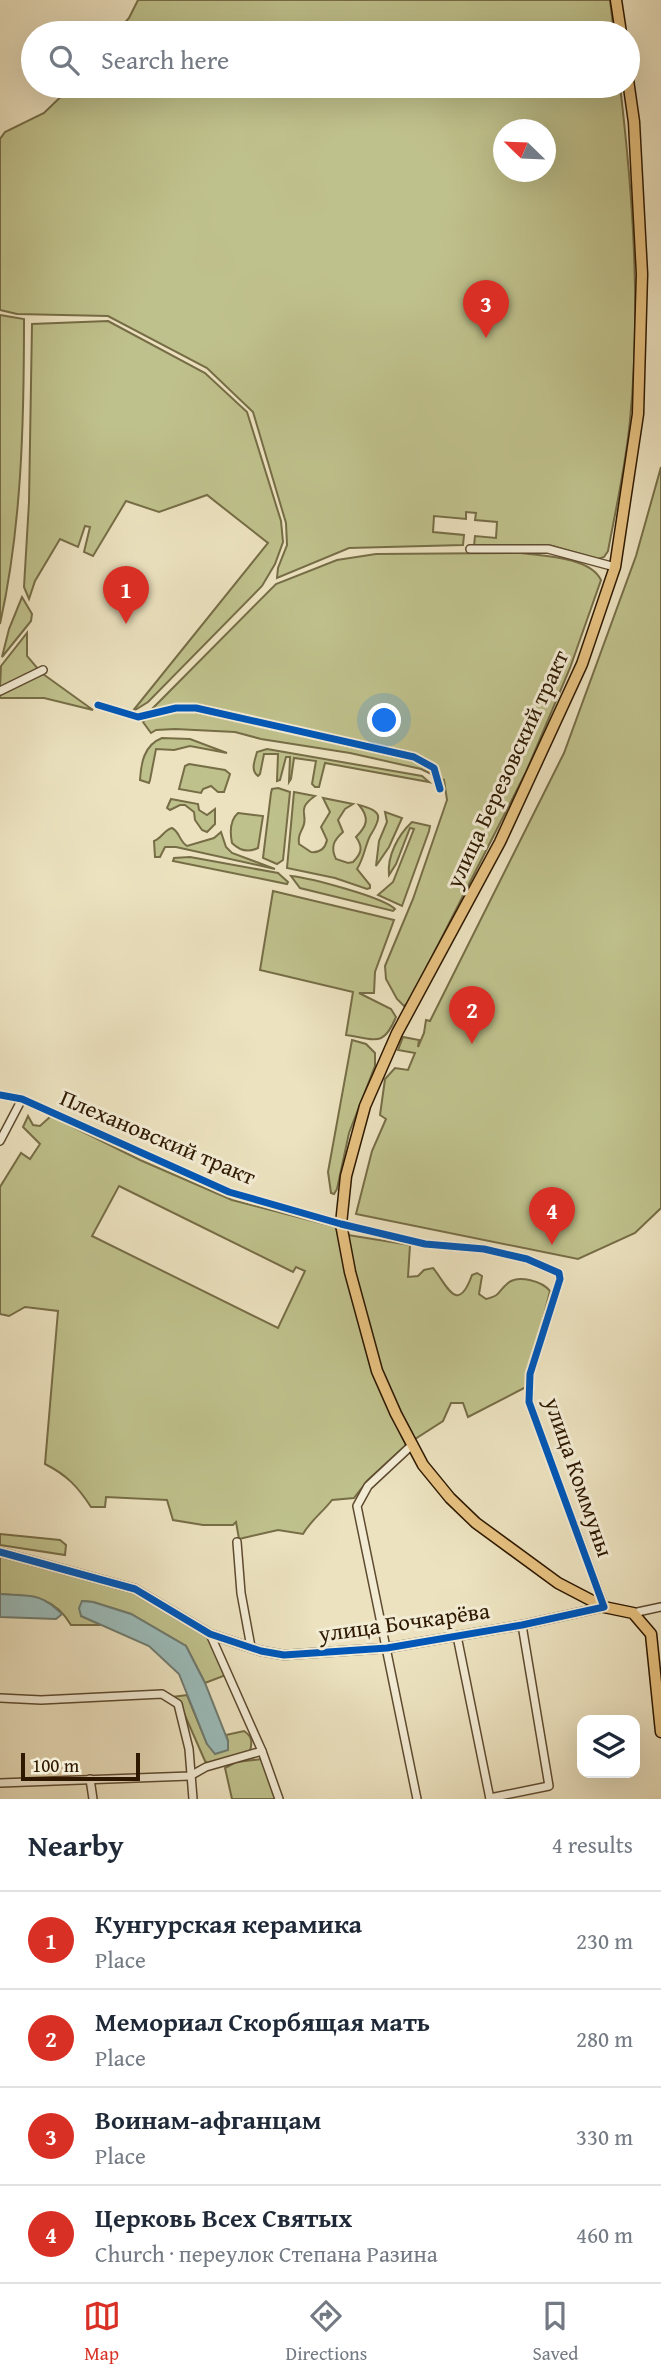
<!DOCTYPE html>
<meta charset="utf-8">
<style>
:root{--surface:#fff;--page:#f2f2f3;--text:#1f2937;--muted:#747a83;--line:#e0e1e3;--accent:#d93025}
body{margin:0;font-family:"Gentium Book Plus",serif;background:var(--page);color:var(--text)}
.controls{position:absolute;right:21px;bottom:21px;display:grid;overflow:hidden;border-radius:14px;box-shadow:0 7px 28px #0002}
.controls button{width:63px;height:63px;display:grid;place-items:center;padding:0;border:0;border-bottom:2px solid var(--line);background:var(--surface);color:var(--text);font:35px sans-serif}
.compass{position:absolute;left:493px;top:119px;width:63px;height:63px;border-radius:50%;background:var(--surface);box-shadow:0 7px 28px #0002;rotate:293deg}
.scale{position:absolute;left:21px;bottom:18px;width:119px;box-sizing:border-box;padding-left:7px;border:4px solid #2e1900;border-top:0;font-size:19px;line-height:24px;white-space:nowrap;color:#2e1900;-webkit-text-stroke:5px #f3ecd5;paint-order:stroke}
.you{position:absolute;left:385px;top:721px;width:24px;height:24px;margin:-18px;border:5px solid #fff;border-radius:50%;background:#1a73e8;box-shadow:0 0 0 10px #1a73e833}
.badge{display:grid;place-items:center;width:46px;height:46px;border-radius:50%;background:var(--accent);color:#fff;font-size:23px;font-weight:700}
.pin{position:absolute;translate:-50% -58px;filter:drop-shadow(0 2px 4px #0008)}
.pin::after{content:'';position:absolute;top:37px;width:24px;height:21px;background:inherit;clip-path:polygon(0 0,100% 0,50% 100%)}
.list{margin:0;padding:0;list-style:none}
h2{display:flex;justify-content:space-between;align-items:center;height:91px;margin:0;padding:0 28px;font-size:30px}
h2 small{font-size:23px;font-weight:400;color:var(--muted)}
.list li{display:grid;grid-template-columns:46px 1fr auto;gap:21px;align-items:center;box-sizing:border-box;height:98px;padding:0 28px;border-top:2px solid var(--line)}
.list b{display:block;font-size:26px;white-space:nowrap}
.list p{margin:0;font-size:23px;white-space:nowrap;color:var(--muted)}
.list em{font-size:23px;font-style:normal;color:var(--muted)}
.icon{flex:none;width:38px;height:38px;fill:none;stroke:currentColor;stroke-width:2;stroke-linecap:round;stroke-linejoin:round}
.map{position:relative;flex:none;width:661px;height:1799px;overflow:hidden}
.search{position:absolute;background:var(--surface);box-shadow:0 7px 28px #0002;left:21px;right:21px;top:21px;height:77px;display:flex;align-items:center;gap:18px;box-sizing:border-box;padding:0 24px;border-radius:38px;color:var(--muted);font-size:26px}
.sheet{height:483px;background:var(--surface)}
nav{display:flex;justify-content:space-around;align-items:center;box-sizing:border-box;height:98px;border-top:2px solid var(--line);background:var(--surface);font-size:19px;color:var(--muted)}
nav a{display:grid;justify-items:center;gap:4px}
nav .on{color:var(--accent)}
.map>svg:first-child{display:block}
</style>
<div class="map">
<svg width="661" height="1799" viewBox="0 0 661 1799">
<rect width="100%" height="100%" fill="#ece2bf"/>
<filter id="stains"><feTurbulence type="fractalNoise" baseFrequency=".00286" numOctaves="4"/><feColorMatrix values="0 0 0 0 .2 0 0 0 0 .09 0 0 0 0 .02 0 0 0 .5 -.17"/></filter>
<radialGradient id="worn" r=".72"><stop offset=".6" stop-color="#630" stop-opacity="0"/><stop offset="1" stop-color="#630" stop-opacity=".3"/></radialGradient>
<g fill="#bfc18c" stroke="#766d46" stroke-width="2" fill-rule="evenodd">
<polygon points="138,0 610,0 614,33 116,33 129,18"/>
<path d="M72,86h548c13,109 21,224 10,334 -4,44 -14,88 -22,131l-4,6 -6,2 -49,-14 -75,1 1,-10 21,2 1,-16 -22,-2 1,-7 -10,-1v7l-32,-3 -1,16 31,3 -1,10 -114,3 -72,30 1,-10 9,-23 -1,-22 -33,-111 -46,-44 -99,-52 -91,-2 -17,-4v-171l5,-7 39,-19zM504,130h42v42h-42z"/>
<path d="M0,315l24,4c0,101 -2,206 -24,305z"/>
<polygon points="108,321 205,373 247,412 281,521 283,542 275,564 262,586 148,702 132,712 268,543 207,495 159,512 126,501 93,556 84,552 90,527 85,526 78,547 60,539 35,581 29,599 24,587 29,502 32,324"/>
<polygon points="661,467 661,1208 635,1233 578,1259 356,1214 372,1151 386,1119 380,1115 385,1079 395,1068 408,1070 415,1053 398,1050 403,1037 419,1040 418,1047 424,1033 426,1020 430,1021 564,753 636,556"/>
<path d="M521,553c23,3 69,4 80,27l-31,88 -44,104 -117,230 -5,4 -7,-7 -11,-20 -1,-13 28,-67 34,-99 -3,-20 -23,-11 -71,-16 -89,-14 -26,-7 -60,-3 -19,1 -5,3 -8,-11 10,-14 123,-124 61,-24 39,-6z"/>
<polygon points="22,597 32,614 31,621 2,657 9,629"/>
<polygon points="27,633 27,656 39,670 0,687 1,666"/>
<polygon points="43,674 93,710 44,698 0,698 0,693"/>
<path d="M162,738l28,1 37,14 -37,-7 -16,4 -18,-1 -6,31 -1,3 -9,-3c1,-17 4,-35 22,-42z"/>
<path d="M267,749l155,27 7,6 -104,-19 -6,24h-4l-3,-3 4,-23 -22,-3 -3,21 -2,3 1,-25h-4l-6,23 -3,1 1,-27h-14l-4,20 -2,2c-8,-6 -3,-16 -1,-24z"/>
<polygon points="189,764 225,770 230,774 224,792 218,792 211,786 203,789 201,793 179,789 185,766"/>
<polygon points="278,788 290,792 283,860 277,864 263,858 271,793 272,789"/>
<path d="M294,792l21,4c-20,14 -6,18 -12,31 -3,7 -5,9 -4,17l12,8c9,1 14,-3 16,-12l-6,-13 9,-15 -7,-14 30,6 -8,5 -7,11 5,12c-9,8 -13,15 -7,27l12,4 5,-1c9,-9 10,-15 3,-25 11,-11 14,-19 3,-32 24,6 23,12 11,31 -5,10 -6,22 -13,33l13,16v3l-3,1 -32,-11 -48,-10z"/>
<polygon points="171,799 198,804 199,810 207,815 215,809 215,824 207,832 202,830 195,820 194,812 185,805 180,805 170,810 167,808"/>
<polygon points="385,812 402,818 389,847 376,866 379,841 387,822"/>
<path d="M238,813l25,3 -5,32c-10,5 -18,3 -26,-5 -2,-10 -2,-23 6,-30z"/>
<path d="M412,822l18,4 -1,5 -27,75 -24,-11 15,-13 21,-53 -4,-1 -14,36 -7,11c-2,-19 9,-40 23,-53z"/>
<path d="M172,828c8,4 7,13 15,18l27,-8 7,-6 5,15 6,6 43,16 -99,-22h-11l-5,10h-5l-1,-16c8,-3 10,-11 18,-13z"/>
<polygon points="190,857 278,873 288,882 287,884 173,861 174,858"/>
<path d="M291,876c19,2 92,21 104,33l-2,2 -93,-23z"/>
<path d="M273,891l121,29 -19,52 -1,21h-15l32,16 5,8c-13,31 -20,22 -50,18l7,-43 -93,-22z"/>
<polygon points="352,1040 366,1044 375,1053 375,1066 349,1133 337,1189 334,1194 331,1193 328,1172"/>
<path d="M28,1116l5,9 7,1 11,-10 89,44 92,40 104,27 36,145 34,73 -38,35 -14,18 -22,2c-10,13 -21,20 -29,34l-25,-4 -39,9 -3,-17 -3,3h-30l-30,-5 -6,-20 -61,-3 -1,10h-14c-13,-20 -24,-32 -46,-43l13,-153 -33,-4 -16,9 -9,-2v-127l21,-34 9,6 10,-15 -17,-17zM119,1186l174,86 3,-5 9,4 -27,57 -186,-92z"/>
<path d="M348,1235l62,10 -2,32 10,-1 6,-6 9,-2c13,15 24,49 39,7l5,-2 5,3 -3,18 7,5c16,-4 11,-7 22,-16 11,-9 35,-1 42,8l-24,96 -58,30 -5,-14h-12l-8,18 -28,18 -35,-68 -18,-61z"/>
<polygon points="0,1534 60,1540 66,1545 65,1555 0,1545"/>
<path d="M0,1556l129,35 80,46 17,38 -21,8 -19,-37 -55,-32 -38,-12 -11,-1 -1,15 21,9h-31c-18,-30 -40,-29 -71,-31z"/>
<path d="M187,1695l20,49 21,-3 -2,-6 18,-4c9,6 8,11 6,21l-41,12 -4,-3 -25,-57 -8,-7z"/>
<polygon points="262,1759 275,1799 232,1799 225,1768 236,1762"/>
</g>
<g fill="#9bbcba" stroke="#6f7b70" stroke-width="2">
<path d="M0,1594c31,3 38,-3 62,20l-6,5 -56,-2z"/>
<polygon points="82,1601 93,1602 131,1614 186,1646 205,1683 228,1741 228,1750 215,1754 207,1744 179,1674 149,1646 81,1616 79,1608"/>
</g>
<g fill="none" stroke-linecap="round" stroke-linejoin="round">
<g stroke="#5e4b30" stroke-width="10">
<g id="minor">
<polyline points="470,549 548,549 615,567"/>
<polyline points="0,691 43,670"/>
<polyline points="98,705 138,717 176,708 196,708 414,757 434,768 440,789"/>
<polyline points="0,1095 22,1099 229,1192 341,1224 425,1244 484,1249 527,1259 559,1273 560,1279 530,1374 529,1402 604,1606"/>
<polyline points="0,1141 22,1099"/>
<polyline points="413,1444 368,1486 357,1506 417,1799"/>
<polyline points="237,1542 241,1593 251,1647"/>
<polyline points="633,1613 661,1607"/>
<polyline points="210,1634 262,1751 279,1799"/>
<polyline points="457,1636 490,1799"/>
<polyline points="0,1698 41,1700 162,1694 178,1704 189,1749 193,1799"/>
<polyline points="90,1779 93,1799"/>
<polyline points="0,1783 190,1776 206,1767 262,1751"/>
<polyline points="490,1798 549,1786 522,1625"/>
</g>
</g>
<g stroke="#5e4b30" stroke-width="11">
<polyline id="tertiary" points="0,1552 135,1589 210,1634 261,1651 284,1655 387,1648 522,1625 604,1607"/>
</g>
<g stroke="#2e1900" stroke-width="13">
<g id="primary">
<polyline points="616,0 621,33"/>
<polyline points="628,80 634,122 642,274 638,414 615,567 582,664 500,842 397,1033 365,1106 346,1176 341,1224 350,1272 377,1371 396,1414 423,1465 450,1498 476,1523 558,1583 604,1607 633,1613 651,1634 661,1732"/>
</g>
</g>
<use href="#minor" stroke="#f3ecd5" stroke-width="7"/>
<use href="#tertiary" stroke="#f3ecd5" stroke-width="9"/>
<use href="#primary" stroke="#e6c180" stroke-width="10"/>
<g stroke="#f3ecd5" stroke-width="11">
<g id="cycleway">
<polyline points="98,705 138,717 176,708 196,708 414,757 434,768 440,789"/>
<polyline points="0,1095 22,1099 229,1192 341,1224 425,1244 484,1249 527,1259 559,1273 560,1279 530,1374 529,1402 604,1607 522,1625 387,1648 284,1655 261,1651 210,1634 135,1589 0,1552"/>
</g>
</g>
<use href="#cycleway" stroke="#0057b8" stroke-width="7"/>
</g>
<g text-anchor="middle" stroke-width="6" stroke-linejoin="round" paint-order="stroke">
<g font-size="23" fill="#2e1900" stroke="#f3ecd5">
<text transform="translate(507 769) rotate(-65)" y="8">улица Березовский тракт</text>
<text transform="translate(158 1137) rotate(23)" y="8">Плехановский тракт</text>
<text transform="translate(579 1477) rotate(71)" y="8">улица Коммуны</text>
<text transform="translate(404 1622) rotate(-8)" y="8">улица Бочкарёва</text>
</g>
</g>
<rect width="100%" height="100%" filter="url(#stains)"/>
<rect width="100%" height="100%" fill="url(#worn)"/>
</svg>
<div class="controls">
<button><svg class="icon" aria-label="layers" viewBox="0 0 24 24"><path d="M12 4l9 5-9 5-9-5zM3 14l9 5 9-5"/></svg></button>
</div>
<svg class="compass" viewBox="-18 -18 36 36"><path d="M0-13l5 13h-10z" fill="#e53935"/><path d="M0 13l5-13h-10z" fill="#747a83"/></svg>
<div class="scale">100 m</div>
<div class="you"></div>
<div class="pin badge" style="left:126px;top:624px">1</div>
<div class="pin badge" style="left:472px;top:1044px">2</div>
<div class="pin badge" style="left:486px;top:338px">3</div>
<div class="pin badge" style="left:552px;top:1245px">4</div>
<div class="search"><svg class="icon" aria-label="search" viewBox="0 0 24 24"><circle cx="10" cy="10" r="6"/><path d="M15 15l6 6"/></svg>Search here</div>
</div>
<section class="sheet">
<h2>Nearby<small>4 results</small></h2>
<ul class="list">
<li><span class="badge">1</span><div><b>Кунгурская керамика</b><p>Place</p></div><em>230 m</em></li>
<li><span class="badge">2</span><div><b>Мемориал Скорбящая мать</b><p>Place</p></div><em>280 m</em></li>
<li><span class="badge">3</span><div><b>Воинам-афганцам</b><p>Place</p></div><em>330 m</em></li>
<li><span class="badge">4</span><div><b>Церковь Всех Святых</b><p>Church · переулок Степана Разина</p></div><em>460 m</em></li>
</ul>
</section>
<nav>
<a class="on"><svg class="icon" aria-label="map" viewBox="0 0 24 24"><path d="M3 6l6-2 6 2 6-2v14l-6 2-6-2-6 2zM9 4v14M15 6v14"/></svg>Map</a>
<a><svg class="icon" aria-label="directions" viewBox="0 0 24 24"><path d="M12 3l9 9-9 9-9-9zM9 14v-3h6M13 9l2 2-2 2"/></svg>Directions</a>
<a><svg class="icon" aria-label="saved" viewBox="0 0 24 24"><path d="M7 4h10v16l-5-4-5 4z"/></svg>Saved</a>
</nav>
